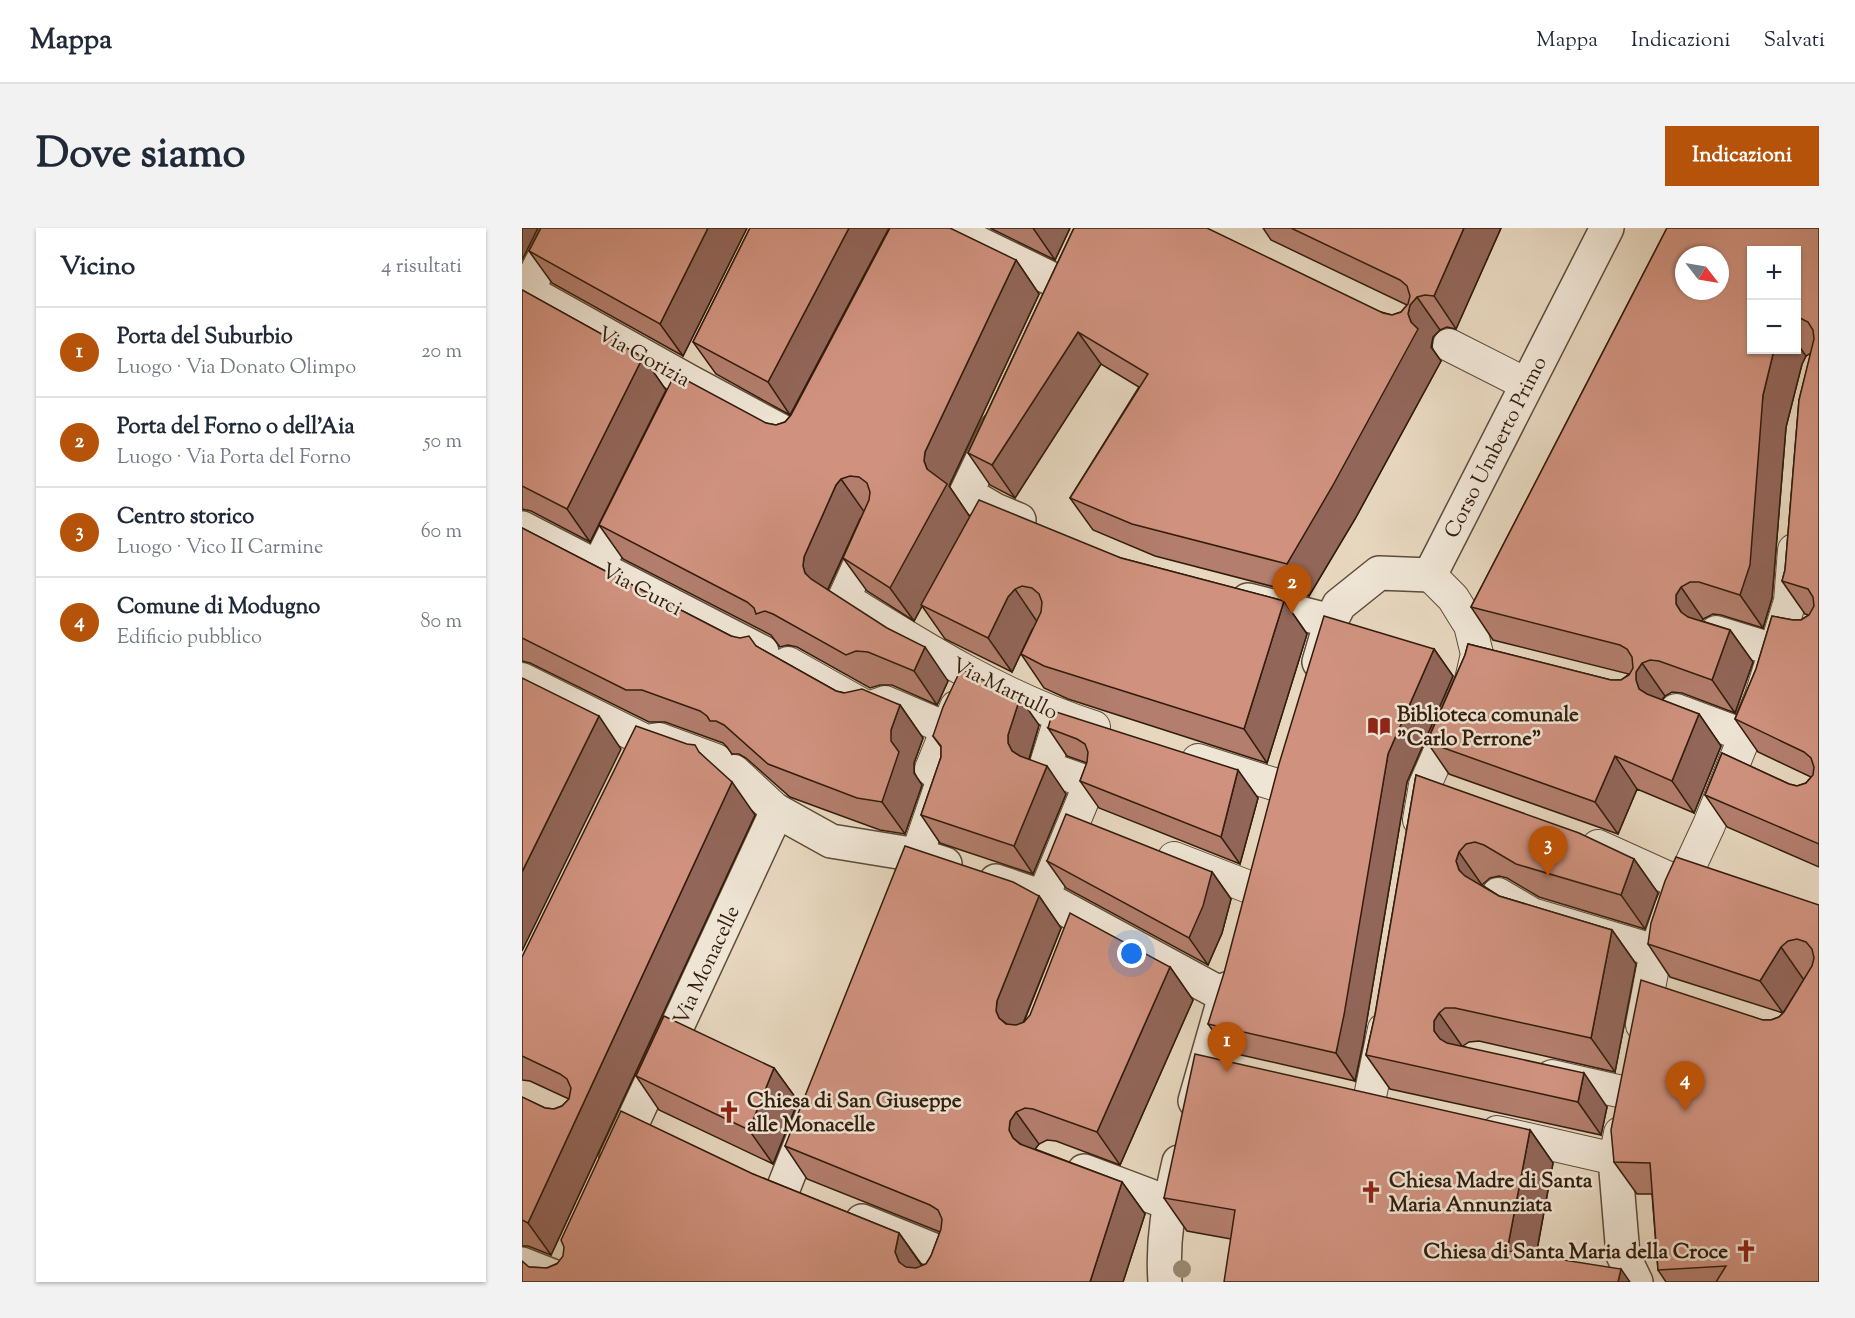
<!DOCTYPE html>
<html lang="it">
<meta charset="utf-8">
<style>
:root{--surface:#fff;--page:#f2f2f3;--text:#1f2937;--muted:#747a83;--line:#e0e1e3;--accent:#b45309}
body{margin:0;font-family:"Sorts Mill Goudy",serif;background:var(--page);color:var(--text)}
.controls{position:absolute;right:18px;top:18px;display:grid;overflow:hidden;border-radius:0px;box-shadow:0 2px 4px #0004}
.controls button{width:54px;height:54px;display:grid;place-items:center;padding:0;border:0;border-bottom:2px solid var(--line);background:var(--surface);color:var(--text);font:30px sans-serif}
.compass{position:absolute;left:1153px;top:18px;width:54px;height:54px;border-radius:50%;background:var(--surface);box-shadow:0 2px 4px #0004;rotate:121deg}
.you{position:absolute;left:610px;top:726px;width:21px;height:21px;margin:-15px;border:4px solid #fff;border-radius:50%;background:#1a73e8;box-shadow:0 0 0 9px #1a73e833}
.badge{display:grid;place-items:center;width:39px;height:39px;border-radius:50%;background:var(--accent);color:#fff;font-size:20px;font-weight:700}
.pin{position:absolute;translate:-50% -50px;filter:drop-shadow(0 2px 3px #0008)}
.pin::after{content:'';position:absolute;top:32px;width:21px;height:18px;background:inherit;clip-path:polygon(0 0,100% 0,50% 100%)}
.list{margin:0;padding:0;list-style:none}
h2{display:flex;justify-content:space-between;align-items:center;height:78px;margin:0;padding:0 24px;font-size:26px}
h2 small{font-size:20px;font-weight:400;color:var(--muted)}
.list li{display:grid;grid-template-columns:39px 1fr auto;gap:18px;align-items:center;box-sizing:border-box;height:90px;padding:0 24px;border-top:2px solid var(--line)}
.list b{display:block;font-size:22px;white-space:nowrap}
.list p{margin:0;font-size:20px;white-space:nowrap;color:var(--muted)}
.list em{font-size:20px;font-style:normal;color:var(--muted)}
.map{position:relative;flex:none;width:1297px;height:1054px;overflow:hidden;border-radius:0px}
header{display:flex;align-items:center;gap:36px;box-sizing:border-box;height:84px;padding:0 30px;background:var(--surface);border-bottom:2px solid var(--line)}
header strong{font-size:28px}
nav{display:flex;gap:33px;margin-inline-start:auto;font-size:21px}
.intro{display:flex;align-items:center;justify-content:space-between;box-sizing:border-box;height:144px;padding:0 36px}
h1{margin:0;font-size:42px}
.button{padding:15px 27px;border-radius:0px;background:var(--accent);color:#fff;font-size:21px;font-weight:700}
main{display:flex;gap:36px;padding:0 36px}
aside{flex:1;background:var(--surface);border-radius:0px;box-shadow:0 2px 4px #0004}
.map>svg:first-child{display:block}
</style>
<header>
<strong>Mappa</strong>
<nav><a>Mappa</a><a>Indicazioni</a><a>Salvati</a></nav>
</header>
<div class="intro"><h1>Dove siamo</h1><a class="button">Indicazioni</a></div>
<main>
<aside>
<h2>Vicino<small>4 risultati</small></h2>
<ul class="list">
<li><span class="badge">1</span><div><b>Porta del Suburbio</b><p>Luogo · Via Donato Olimpo</p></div><em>20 m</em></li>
<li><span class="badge">2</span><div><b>Porta del Forno o dell’Aia</b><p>Luogo · Via Porta del Forno</p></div><em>50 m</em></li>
<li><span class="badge">3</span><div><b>Centro storico</b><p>Luogo · Vico II Carmine</p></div><em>60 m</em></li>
<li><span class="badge">4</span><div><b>Comune di Modugno</b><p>Edificio pubblico</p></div><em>80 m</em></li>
</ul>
</aside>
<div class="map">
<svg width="1297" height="1054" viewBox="0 0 1297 1054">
<rect width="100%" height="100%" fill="#e7d7bf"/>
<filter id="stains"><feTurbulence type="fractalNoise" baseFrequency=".00333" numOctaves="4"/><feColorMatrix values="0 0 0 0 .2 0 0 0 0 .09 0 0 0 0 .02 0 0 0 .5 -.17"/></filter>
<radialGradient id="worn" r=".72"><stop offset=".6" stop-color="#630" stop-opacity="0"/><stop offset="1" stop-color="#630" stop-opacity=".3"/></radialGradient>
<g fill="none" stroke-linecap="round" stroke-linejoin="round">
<g stroke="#5f4b38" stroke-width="34">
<g id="pedestrian">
<polyline points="927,117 1004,156"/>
<path d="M351,306l-29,64c78,49 161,101 250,129"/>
<polyline points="1194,404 1253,422"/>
<polyline points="266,435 346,480 363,474 424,500"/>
<polyline points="0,451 124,513 137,511 194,532"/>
<polyline points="1154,482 1224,508"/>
<polyline points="676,532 758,558"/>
<polyline points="212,543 255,583"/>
<polyline points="897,592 903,557 949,452 955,426 948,397 944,391 931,370 908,347"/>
<polyline points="1076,618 1160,656"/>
<polyline points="395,627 421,551 409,541 434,479"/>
<polyline points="652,630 732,661"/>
<polyline points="976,666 1010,686 1134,723"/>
<polyline points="521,669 568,555 523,539 539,488"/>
<polyline points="1120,797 1134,723 1149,679 1187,597 1239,468 1268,373 1272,322"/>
<polyline points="1030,848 1105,865"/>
<polyline points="847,873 862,801"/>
<polyline points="975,904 1093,931 1098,905"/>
</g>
</g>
<g stroke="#5f4b38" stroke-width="36">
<g id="minor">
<polyline points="425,0 542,57"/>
<polyline points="0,60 168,154 276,212 279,206"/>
<polyline points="0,73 37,0"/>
<polyline points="475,200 444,265 473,282 497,292"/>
<polyline points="0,300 240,424"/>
<polyline points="76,339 108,275"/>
<polyline points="726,372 809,393"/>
<polyline points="797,434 809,393 817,377 857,345 908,347 1085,0"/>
<polyline points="474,653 521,669 703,768"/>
<polyline points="673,873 705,761"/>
<polyline points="94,930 255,583 309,613 395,627 423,636"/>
<polyline points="1093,931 1101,1027 1114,1054"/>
<polyline points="562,943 647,975"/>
<polyline points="261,961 289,890"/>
<polyline points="340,993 424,1027 414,1054"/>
<polyline points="0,1036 46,1054"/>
<path d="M643,1054c-3,-45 4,-76 14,-120"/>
</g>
</g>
<use href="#pedestrian" stroke="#efe5d5" stroke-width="32"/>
<use href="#minor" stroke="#efe5d5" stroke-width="33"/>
</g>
<circle fill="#998b72" cx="660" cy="1041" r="9"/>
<g fill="#b37e6d" stroke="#321c0b" stroke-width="1.5" fill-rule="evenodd">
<polygon points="225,0 161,128 30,55 7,23"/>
<polygon points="228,0 367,0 268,187 194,146 171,114"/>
<polygon points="468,0 548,0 533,32"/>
<polygon points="552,0 870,87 879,84 885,77 749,12 741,0 979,0 934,101 925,99 918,102 911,109 910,120 919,133 833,291 787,368 633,328 571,302 548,270 617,159 579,136 493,270 468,257 446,225"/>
<path d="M1145,0h152v639l-92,-40 -22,-32 17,-42 67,31 8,2 9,-3 5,-6 -53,-25 -23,-33 21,-50 16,-53 21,4h8l8,-5 -4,-1 -23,-33 3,-11 14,-170 12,-47 -5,3 -4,8 -16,63 -14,171 -9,30 -42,-13 -8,-1 -10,5 -1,2 28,9 23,32 -18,51 -53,-20 -10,-1 -7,4 -3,4 37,14 22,32 -27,67 -57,-24 -19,45 -169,-60 -22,-32 38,-87 3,-11 143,36h10l8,-6 -136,-34 -22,-33zM1230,22h45v100h-45zM1162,27h36v36h-36z"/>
<polygon points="494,32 517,66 427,258 448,289 599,330 762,373 785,406 745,535 546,471 522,460 499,426 510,402 490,444 423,411 400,378 392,393 345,363 321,330 339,290 306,362 426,453 415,477 370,457 358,457 348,460 275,419 266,417 258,419 249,407 101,331 77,297 244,195 254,197 263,194 269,187"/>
<polygon points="0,62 121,129 144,162 68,314 9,283 0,281"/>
<polygon points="0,300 209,408 234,418 314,463 378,477 401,510 392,535 392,545 400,557 383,606 358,602 268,569 224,530 217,526 210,526 205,519 201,515 143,494 127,494 8,435 0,433"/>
<polygon points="912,421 931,448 885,554 841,815 833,853 706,824 686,796"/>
<polygon points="517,497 507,532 544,566 511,646 418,615 399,587 419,529 419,519 411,508"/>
<polygon points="526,500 736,570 718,636 577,580 558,553 565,535 545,528"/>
<polygon points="178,525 233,587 29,1027 6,1018 0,1018 0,869 23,880 32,881 40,878 47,871 8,853 0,852 0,729"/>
<polygon points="894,547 1112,631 1136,665 1123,701 1017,669 985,650 977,648 968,650 960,657 977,668 1090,702 1114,736 1093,844 957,813 947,814 941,818 1085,879 1079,907 868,861 844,827 853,787"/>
<polygon points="525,633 690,644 709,671 700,705 686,737 544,660"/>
<polygon points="517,668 539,700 502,794 648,739 671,772 598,937 534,913 525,912 517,916 513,921 600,954 623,986 601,1054 0,1054 7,1039 25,1040 231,946 377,1005 400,1037 404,1036 409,1028 418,1004 285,951 263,918"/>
<polygon points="1297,677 1297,1054 1144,1054 1136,1042 1130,966 1115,966 1092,934 1241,792 1249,792 1257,789 1261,785 1148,749 1126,716"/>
<polygon points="252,840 276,873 251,936 137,882 114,848"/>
<polygon points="1008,902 1031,935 1014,1028 709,1011 665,1003 642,970"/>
</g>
<g fill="#926659" stroke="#321c0b" stroke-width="1.5">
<polygon points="0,0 16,0 0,32"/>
<polygon points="186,0 225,0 161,128 138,96"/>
<polygon points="327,0 367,0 268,187 246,154"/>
<polygon points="511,0 548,0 533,32"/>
<polygon points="942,0 979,0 934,101 912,68"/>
<polygon points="494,32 517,66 427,258 448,289 392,393 368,360 405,241 402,233 403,224"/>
<polygon points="895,69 918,102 911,109 909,119 919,133 833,291 787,368 765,336 889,94 886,86 888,77"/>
<polygon points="556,104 579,136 493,270 470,237"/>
<polygon points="1275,115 1284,128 1280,136 1264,199 1250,370 1241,400 1218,367 1241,167 1252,122 1275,122"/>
<polygon points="121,129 144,162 68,314 45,281"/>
<polygon points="319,251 343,285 338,291 305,363 304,371 283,345 281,338 282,329 314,257"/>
<polygon points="1159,359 1181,391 1177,399 1159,384 1154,376 1154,367"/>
<polygon points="493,361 516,395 510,402 490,444 466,410 486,369"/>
<polygon points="762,373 785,406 745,535 722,501"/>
<polygon points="1208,402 1231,434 1213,485 1190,452"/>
<polygon points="403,419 426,453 415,477 392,443"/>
<polygon points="912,421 931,448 885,554 841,815 833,853 814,825 866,526"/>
<polygon points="1120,435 1143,468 1137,476 1117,461 1114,452 1114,444"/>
<polygon points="498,470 517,497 506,534 490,523 486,515 486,507"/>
<polygon points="378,477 401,510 392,535 392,545 400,557 383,606 360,574 369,502"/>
<polygon points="1177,486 1199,518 1172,585 1150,553"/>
<polygon points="77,488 99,521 0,723 0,644"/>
<polygon points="1093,528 1115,561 1096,606 1073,574"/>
<polygon points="525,538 544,566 511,646 492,618"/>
<polygon points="716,542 736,570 718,636 699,609"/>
<polygon points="210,554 233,587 29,1027 6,995"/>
<polygon points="937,624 960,657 961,675 937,642 934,633"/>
<polygon points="1112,631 1136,665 1123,701 1099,667"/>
<polygon points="690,644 709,671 700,705 686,737 667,710"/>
<polygon points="517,668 539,700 497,805 477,790 474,783 475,773"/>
<polygon points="1090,702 1114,736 1093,844 1069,810"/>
<polygon points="1259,719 1282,752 1261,785 1238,753"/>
<polygon points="648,739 671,772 598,937 575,904"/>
<polygon points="917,785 940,818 936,837 912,803 912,793"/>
<polygon points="252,840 276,873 251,936 227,902"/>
<polygon points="1062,845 1085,879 1079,907 1056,874"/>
<polygon points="494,884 517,916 510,925 491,910 487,902 488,893"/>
<polygon points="1008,902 1031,935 1009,1054 985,1023"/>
<polygon points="600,954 623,986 601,1054 568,1054"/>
<polygon points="377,1005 400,1038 396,1054 377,1034 373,1024"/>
<polygon points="1099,1041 1108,1054 1096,1054"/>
</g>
<g fill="#d0927f" stroke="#321c0b" stroke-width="1.5" fill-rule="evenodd">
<polygon points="19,0 186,0 138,96 7,23"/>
<polygon points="228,0 327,0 246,154 171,114"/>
<polygon points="368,0 428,0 494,32 403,224 402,233 405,241 425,256 368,360 321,330 347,272 348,264 345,255 337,249 328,248 319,251 314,257 282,329 281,338 283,345 289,351 365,400 403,419 392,443 346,424 334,423 324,427 251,386 243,383 234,386 232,380 225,374 77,297 153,146 244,195 254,197 263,194 269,187"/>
<polygon points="552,0 685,0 861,85 870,87 879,84 886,76 888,68 885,58 878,52 769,0 942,0 912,68 903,67 895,69 888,77 886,86 889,94 896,101 810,259 765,336 610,296 548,270 626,146 556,104 470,237 446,225"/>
<path d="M1145,0h152v616l-114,-49 17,-42 67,31 8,2 9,-3 7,-8 1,-8 -3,-9 -7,-6 -69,-33 21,-50 16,-53 21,4h8l8,-5 5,-9 -1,-9 -5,-8 -26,-8 3,-11 14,-170 15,-61 -1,-9 -5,-8 -8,-4h-3v-68h-45v100h22l-11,45 -13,170 -10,30 -41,-13h-9l-9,5 -5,8v9l5,8 7,5 42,13 -18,50 -53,-19 -9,-1 -8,3 -6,9v8l3,9 8,5 52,20 -27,67 -57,-25 -20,46 -168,-60 38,-87 3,-11 143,36h10l8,-5 4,-7 -1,-11 -5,-8 -7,-4 -149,-38zM1162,27h36v36h-36z"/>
<polygon points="0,62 121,129 45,281 0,258"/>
<polygon points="457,272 599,330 762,373 722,501 522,438 499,426 519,384 520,374 517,366 510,360 500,358 493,361 486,369 466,410 399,377"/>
<polygon points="0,300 209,408 218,410 227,408 234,418 314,463 322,465 340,461 378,477 369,502 369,513 377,524 360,574 335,570 246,536 202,497 194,493 188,493 185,488 178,483 120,462 104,462 0,410"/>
<polygon points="802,388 912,421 866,526 822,787 814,825 686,796 702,745 757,536"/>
<polygon points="439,441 498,470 486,507 486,515 490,523 498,528 525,538 492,618 399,587 419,529 419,518 411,508 421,479"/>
<polygon points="0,450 77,488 0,644"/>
<polygon points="531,483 716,542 699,609 558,553 565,534 566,524 563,516 555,511 526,500"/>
<polygon points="114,498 165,516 173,517 177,524 210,554 6,995 0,992 0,869 23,880 32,881 40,878 47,871 49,860 45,851 38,846 0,828 0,729"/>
<polygon points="894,547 1057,605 1112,631 1099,667 994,636 962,617 953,614 944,616 937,624 934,633 937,642 943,648 977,668 1090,702 1069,810 933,780 923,780 917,785 912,793 912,803 918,811 925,815 1062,845 1056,874 844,827 853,787"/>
<polygon points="544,586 690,644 681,678 667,710 525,633"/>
<polygon points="383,618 491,654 517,668 475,773 474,783 477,790 484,796 494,797 502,794 508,787 548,685 648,739 575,904 511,881 503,880 494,884 488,893 487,902 491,910 498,916 600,954 568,1054 0,1054 0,1033 7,1039 25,1040 35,1036 41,1028 42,1019 39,1012 99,883 231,946 377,1005 373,1024 377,1034 384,1039 394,1040 404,1036 409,1028 419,1001 420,991 416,982 408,977 263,918"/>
<polygon points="1154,629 1297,677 1297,1054 1194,1054 1204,1038 1136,1042 1128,935 1092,934 1089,902 1119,752 1241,792 1249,792 1257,789 1262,784 1290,738 1292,730 1290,721 1284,714 1275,711 1266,713 1259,719 1238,753 1126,716 1129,695 1143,653"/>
<polygon points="142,788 252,840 227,902 114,848"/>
<polygon points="673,826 1008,902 985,1023 1099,1041 1096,1054 702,1054 713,982 642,970"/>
</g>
<defs>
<g id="library-bare" transform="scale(1.8)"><path d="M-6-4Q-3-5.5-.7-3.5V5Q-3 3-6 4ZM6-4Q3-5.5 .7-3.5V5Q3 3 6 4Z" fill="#8f2418" stroke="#efe5d5" stroke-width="2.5" paint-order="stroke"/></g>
<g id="church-bare" transform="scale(1.8)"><path d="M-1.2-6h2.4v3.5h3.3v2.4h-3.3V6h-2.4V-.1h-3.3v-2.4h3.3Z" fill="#8f2418" stroke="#efe5d5" stroke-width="2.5" paint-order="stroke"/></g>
</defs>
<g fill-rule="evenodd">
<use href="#library-bare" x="857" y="498"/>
<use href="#church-bare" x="207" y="884"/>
<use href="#church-bare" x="849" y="964"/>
<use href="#church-bare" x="1224" y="1023"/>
</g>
<g text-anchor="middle" stroke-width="5" stroke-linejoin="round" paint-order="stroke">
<g font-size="21" fill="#321c0b" stroke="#efe5d5">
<text transform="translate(122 128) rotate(29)" y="7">Via Gorizia</text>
<text transform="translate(973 219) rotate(-63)" y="7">Corso Umberto Primo</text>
<text transform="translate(120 361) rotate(28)" y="7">Via Curci</text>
<text transform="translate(483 460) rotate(26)" y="7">Via Martullo</text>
<text transform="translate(184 737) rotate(-65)" y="7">Via Monacelle</text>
</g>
<g font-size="21" font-weight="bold" fill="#321c0b" stroke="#efe5d5" text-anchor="start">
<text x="875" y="493">Biblioteca comunale<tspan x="875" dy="24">"Carlo Perrone"</tspan></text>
<text x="225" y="879">Chiesa di San Giuseppe<tspan x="225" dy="24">alle Monacelle</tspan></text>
<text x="867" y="959">Chiesa Madre di Santa<tspan x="867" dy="24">Maria Annunziata</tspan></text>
<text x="1206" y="1030" text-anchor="end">Chiesa di Santa Maria della Croce</text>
</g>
</g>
<rect width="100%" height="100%" filter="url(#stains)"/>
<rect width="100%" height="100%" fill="url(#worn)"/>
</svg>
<div class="controls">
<button>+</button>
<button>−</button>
</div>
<svg class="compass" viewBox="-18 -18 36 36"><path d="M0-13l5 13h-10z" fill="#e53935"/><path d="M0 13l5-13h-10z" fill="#747a83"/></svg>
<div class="you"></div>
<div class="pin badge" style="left:705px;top:844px">1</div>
<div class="pin badge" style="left:770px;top:386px">2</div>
<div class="pin badge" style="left:1026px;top:648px">3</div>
<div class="pin badge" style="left:1163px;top:883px">4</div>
</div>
</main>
